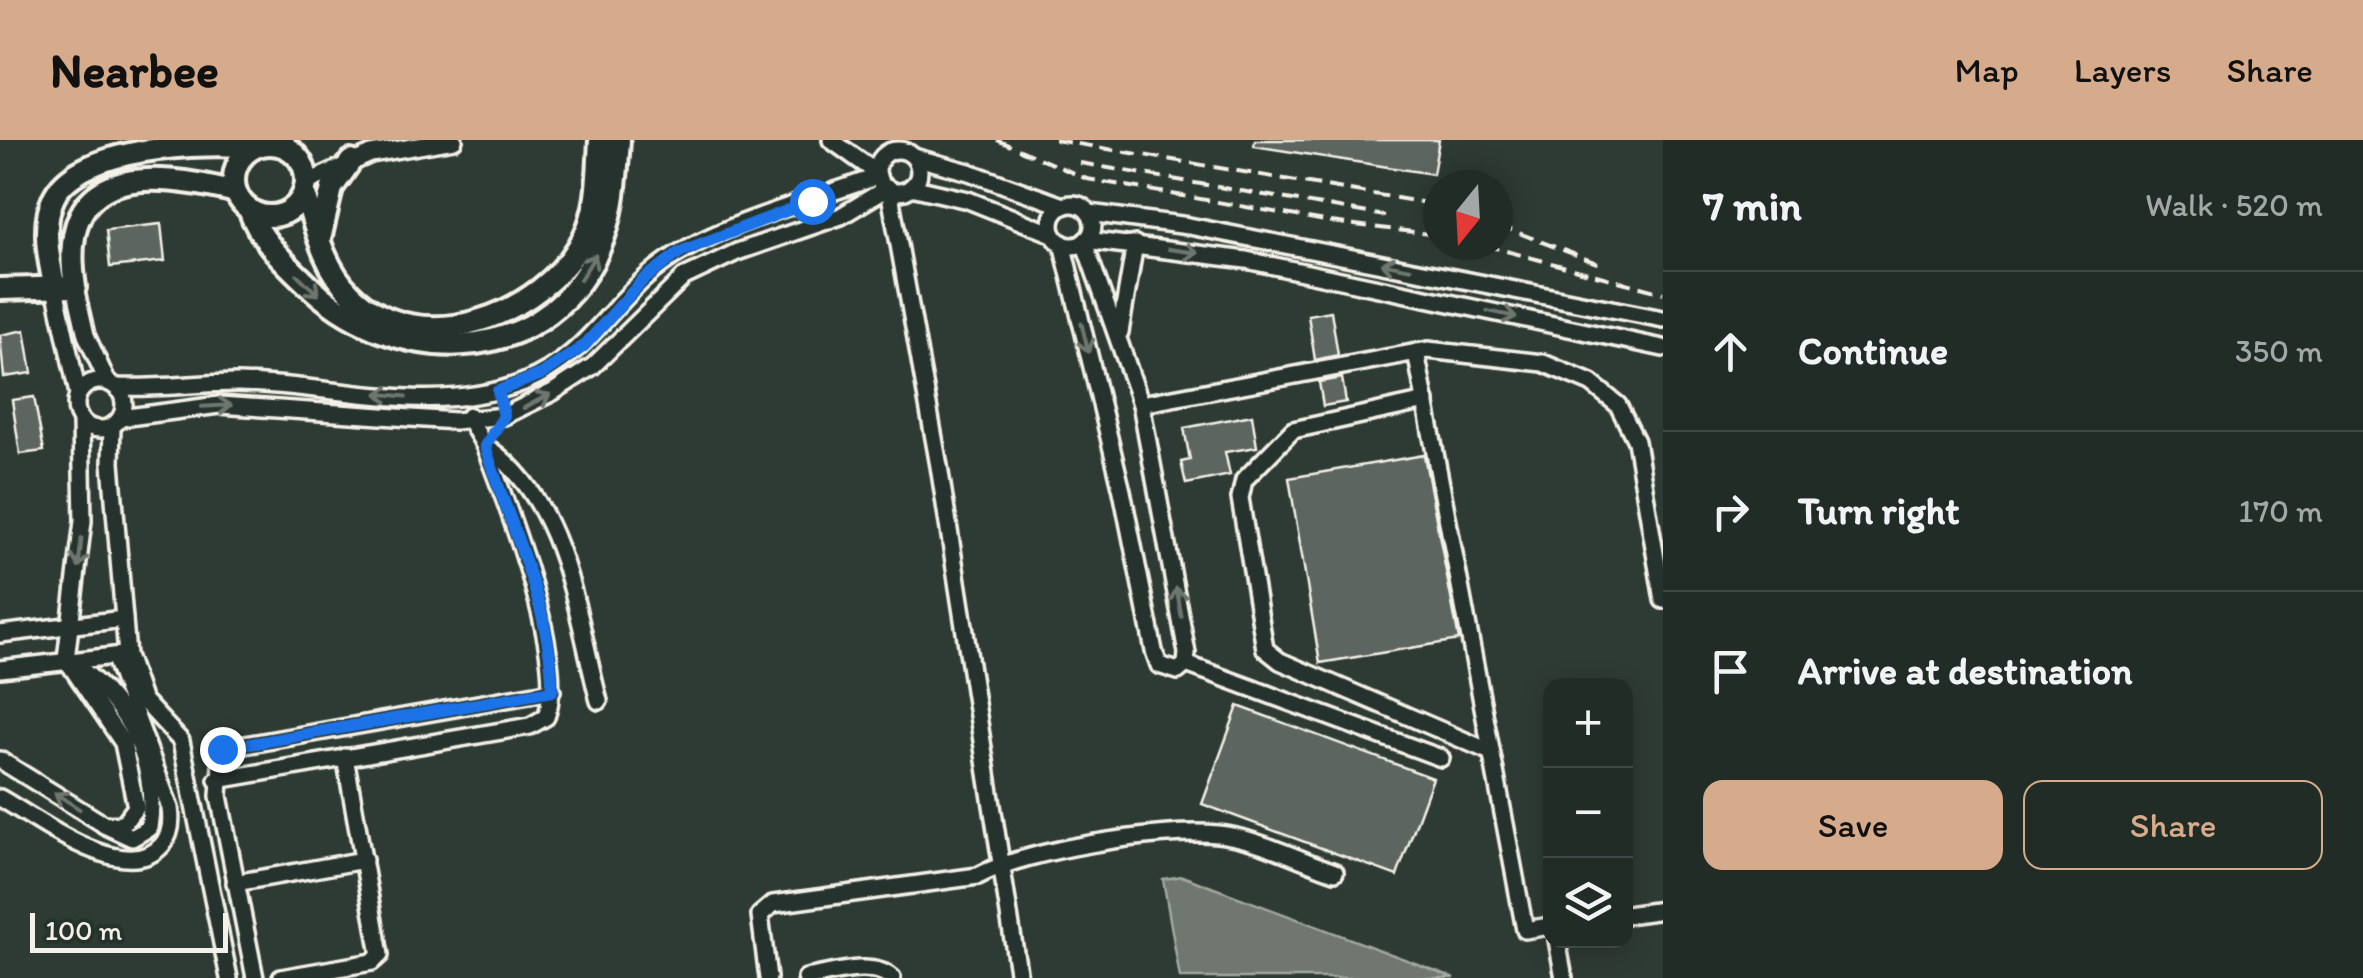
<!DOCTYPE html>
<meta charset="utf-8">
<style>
:root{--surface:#222c27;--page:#2e3833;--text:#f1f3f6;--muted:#a2a7a7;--line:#3f4844;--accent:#d6ab8b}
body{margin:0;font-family:Itim,sans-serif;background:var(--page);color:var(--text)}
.controls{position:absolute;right:30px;bottom:30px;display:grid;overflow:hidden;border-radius:20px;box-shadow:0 5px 25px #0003}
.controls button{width:90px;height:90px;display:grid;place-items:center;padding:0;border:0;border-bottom:2px solid var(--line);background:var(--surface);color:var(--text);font:50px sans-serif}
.compass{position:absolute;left:1423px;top:30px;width:90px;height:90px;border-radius:50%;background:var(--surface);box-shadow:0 5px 25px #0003;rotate:198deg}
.scale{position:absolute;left:30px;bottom:25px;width:198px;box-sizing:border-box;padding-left:10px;border:5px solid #f4f1e8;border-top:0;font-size:28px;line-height:35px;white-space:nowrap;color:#f4f1e8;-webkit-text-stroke:8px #26332d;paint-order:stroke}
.stop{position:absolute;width:30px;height:30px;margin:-22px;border:8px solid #1a73e8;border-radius:50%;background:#fff}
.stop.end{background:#1a73e8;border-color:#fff;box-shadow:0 2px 10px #0008}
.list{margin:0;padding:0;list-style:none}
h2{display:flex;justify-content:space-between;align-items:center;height:130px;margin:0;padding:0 40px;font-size:42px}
h2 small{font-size:32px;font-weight:400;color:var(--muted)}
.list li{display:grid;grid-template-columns:65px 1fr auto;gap:30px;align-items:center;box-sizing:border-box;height:160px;padding:0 40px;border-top:2px solid var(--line)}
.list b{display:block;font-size:38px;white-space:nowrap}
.list em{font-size:32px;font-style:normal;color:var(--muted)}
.actions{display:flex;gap:20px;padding:30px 40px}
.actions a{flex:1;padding:22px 0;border:2px solid var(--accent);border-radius:20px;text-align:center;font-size:35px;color:var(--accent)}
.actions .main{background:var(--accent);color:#111}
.icon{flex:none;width:55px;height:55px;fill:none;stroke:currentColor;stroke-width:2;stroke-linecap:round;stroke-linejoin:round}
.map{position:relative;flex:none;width:1663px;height:838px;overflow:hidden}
header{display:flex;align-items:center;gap:60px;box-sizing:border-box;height:140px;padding:0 50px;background:var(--accent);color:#111}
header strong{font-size:48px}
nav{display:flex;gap:55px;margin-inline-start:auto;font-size:35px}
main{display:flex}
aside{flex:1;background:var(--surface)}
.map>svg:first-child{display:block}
</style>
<header>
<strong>Nearbee</strong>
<nav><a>Map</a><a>Layers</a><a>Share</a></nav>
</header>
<main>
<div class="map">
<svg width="1663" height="838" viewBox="0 0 1663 838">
<rect width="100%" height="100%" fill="#2e3b34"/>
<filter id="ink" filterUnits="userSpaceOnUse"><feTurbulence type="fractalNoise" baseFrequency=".01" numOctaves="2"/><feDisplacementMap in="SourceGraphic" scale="20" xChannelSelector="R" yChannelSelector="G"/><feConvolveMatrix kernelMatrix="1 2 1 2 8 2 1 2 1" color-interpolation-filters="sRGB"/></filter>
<g filter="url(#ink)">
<polygon fill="#6f7770" stroke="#a4a8a0" stroke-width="2.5" points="1182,736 1455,838 1180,838 1163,739"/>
<g fill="#5c655e" stroke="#f4f1e8" stroke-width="2.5">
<polygon points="1255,0 1439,0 1433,34 1254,6"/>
<polygon points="161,84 165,121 110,127 106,90"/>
<polygon points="1331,171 1338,215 1315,220 1308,175"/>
<polygon points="25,190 32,233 4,237 0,195"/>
<polygon points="1342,238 1346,262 1323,266 1319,242"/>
<polygon points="34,257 44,311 20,314 12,260"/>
<polygon points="1252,275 1257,307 1225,312 1230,335 1186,344 1181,322 1190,320 1184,288"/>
<polygon points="1424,315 1459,500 1320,523 1289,338"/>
<polygon points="1238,566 1433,638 1397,736 1202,664"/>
</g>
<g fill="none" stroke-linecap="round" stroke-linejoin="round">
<g stroke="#f4f1e8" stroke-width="22">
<g id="minor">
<polyline points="831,0 877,33"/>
<polyline points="267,4 286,0"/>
<circle cx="898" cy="31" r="21"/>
<polyline points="914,17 969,32 1063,66"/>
<polyline points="306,43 371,14 454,0"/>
<polyline points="911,47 968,60 1053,94"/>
<polyline points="889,49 939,326 1019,838"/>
<circle cx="1072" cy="85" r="21"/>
<polyline points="1089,73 1189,86 1663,179"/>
<polyline points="1086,100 1246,120 1663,208"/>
<polyline points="1062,103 1122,351 1154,511 1159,525 1178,531 1186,524 1187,513 1141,264 1084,102"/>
<polyline points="75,147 86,195 107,241"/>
<polyline points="55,148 78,254"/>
<polyline points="1120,192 1135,104"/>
<polyline points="1416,212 1525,790 1550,786"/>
<circle cx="100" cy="265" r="24"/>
<path d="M116,247c41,2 81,-4 122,-4 94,1 195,35 286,-1 64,-26 85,-78 137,-117 52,-40 154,-65 217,-89"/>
<polyline points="1426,261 1293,290 1244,340 1240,358 1265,509 1280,521 1491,612"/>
<polyline points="1141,264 1428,210 1543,223 1591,243 1618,265 1636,301 1663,460"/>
<polyline points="121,278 219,265 455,281 504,276 553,252 593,226 684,137 737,112 841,76 887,48"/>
<polyline points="112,286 111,323 127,515 142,559 181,601 229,838"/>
<path d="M485,306c81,52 91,169 114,255"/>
<polyline points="0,494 124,479"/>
<polyline points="1186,524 1441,618"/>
<path d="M78,527c50,38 81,97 71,161l-17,10 -28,-13"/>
<polyline points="0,529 123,515"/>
<polyline points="0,620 105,685 123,684 136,667 123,603 66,519 83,381 81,281"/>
<path d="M217,640l313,-54 16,-9c22,-56 -38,-210 -60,-267 -4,-12 -14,-22 -17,-34"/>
<path d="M0,658c36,20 125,89 162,47 9,-10 10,-23 8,-37l-56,-152"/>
<polyline points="235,743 364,720"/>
<polyline points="1626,775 1663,770"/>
<polyline points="1557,800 1564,838"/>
<polyline points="255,838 219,656 222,609 552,551"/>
<polyline points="281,838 372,822 380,815 345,617"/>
<path d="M768,838l-8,-63 13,-11 205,-28c47,-26 185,-48 240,-42 39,4 81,26 117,38"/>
<path d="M806,838c25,-4 66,-18 86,0"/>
</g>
</g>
<g stroke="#f4f1e8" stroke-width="28">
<g id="major">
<circle cx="270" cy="40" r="36"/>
<path d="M304,51c11,35 19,76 47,103 69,69 194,21 233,-57 15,-30 14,-64 16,-97"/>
<path d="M249,69c9,28 34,52 55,72 85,86 237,93 294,-30 17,-36 18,-72 21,-111"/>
<polyline points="321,95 332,48 351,21"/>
<path d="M55,148c-6,-26 -14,-65 -1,-91 25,-51 150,-55 201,-50"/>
<path d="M0,149l75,-2c-19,-122 71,-117 161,-95"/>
</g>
</g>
<use href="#minor" stroke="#26332d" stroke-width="15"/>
<use href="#major" stroke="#26332d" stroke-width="20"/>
<g stroke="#f4f1e8" stroke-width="4" stroke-dasharray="15 8" stroke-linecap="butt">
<polyline points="997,0 1087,39 1331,82 1438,95"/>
<polyline points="1055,0 1438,65"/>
<polyline points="1080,23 1385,76"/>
<polyline points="1498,85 1602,125"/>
<polyline points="1484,105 1663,153"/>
</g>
</g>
<defs><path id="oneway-shaft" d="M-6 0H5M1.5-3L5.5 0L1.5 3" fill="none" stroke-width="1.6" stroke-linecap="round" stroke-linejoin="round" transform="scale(2.5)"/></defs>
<g stroke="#6e766e">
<use href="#oneway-shaft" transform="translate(1183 111) rotate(8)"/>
<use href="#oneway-shaft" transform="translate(1396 126) rotate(-169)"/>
<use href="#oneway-shaft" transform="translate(588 127) rotate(-58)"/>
<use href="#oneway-shaft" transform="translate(308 145) rotate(44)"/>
<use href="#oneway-shaft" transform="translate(1502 174) rotate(12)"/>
<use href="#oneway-shaft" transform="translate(1085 198) rotate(76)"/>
<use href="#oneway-shaft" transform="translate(391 255) rotate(-174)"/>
<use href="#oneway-shaft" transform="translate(537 261) rotate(-28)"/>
<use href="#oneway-shaft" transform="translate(217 266) rotate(-3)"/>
<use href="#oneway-shaft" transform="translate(80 413) rotate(96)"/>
<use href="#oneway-shaft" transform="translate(1179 462) rotate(-100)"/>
<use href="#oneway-shaft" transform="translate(67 661) rotate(-147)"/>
</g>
</g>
<g fill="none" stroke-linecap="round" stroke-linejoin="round" filter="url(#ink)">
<path stroke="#1a73e8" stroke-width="12" d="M222,609l330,-58c1,-80 -44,-169 -67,-245l19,-30 -6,-25 44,-17 42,-28 59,-66 37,-28 132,-51"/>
</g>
</svg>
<div class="controls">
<button>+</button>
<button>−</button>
<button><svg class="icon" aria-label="layers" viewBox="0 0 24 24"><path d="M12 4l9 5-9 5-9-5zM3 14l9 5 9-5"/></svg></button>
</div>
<svg class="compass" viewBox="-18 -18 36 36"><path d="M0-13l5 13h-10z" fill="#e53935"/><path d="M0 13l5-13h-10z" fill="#a2a7a7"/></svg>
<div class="scale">100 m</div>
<div class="stop" style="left:812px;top:61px"></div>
<div class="stop end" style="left:222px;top:609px"></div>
</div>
<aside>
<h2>7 min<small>Walk · 520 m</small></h2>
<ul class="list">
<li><svg class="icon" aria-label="ahead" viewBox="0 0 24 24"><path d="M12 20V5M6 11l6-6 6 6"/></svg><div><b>Continue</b></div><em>350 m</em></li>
<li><svg class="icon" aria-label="right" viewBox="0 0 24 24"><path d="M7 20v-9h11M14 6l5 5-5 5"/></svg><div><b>Turn right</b></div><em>170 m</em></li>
<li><svg class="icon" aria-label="arrive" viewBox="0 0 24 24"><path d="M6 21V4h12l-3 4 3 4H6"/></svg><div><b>Arrive at destination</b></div></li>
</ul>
<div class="actions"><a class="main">Save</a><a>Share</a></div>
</aside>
</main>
